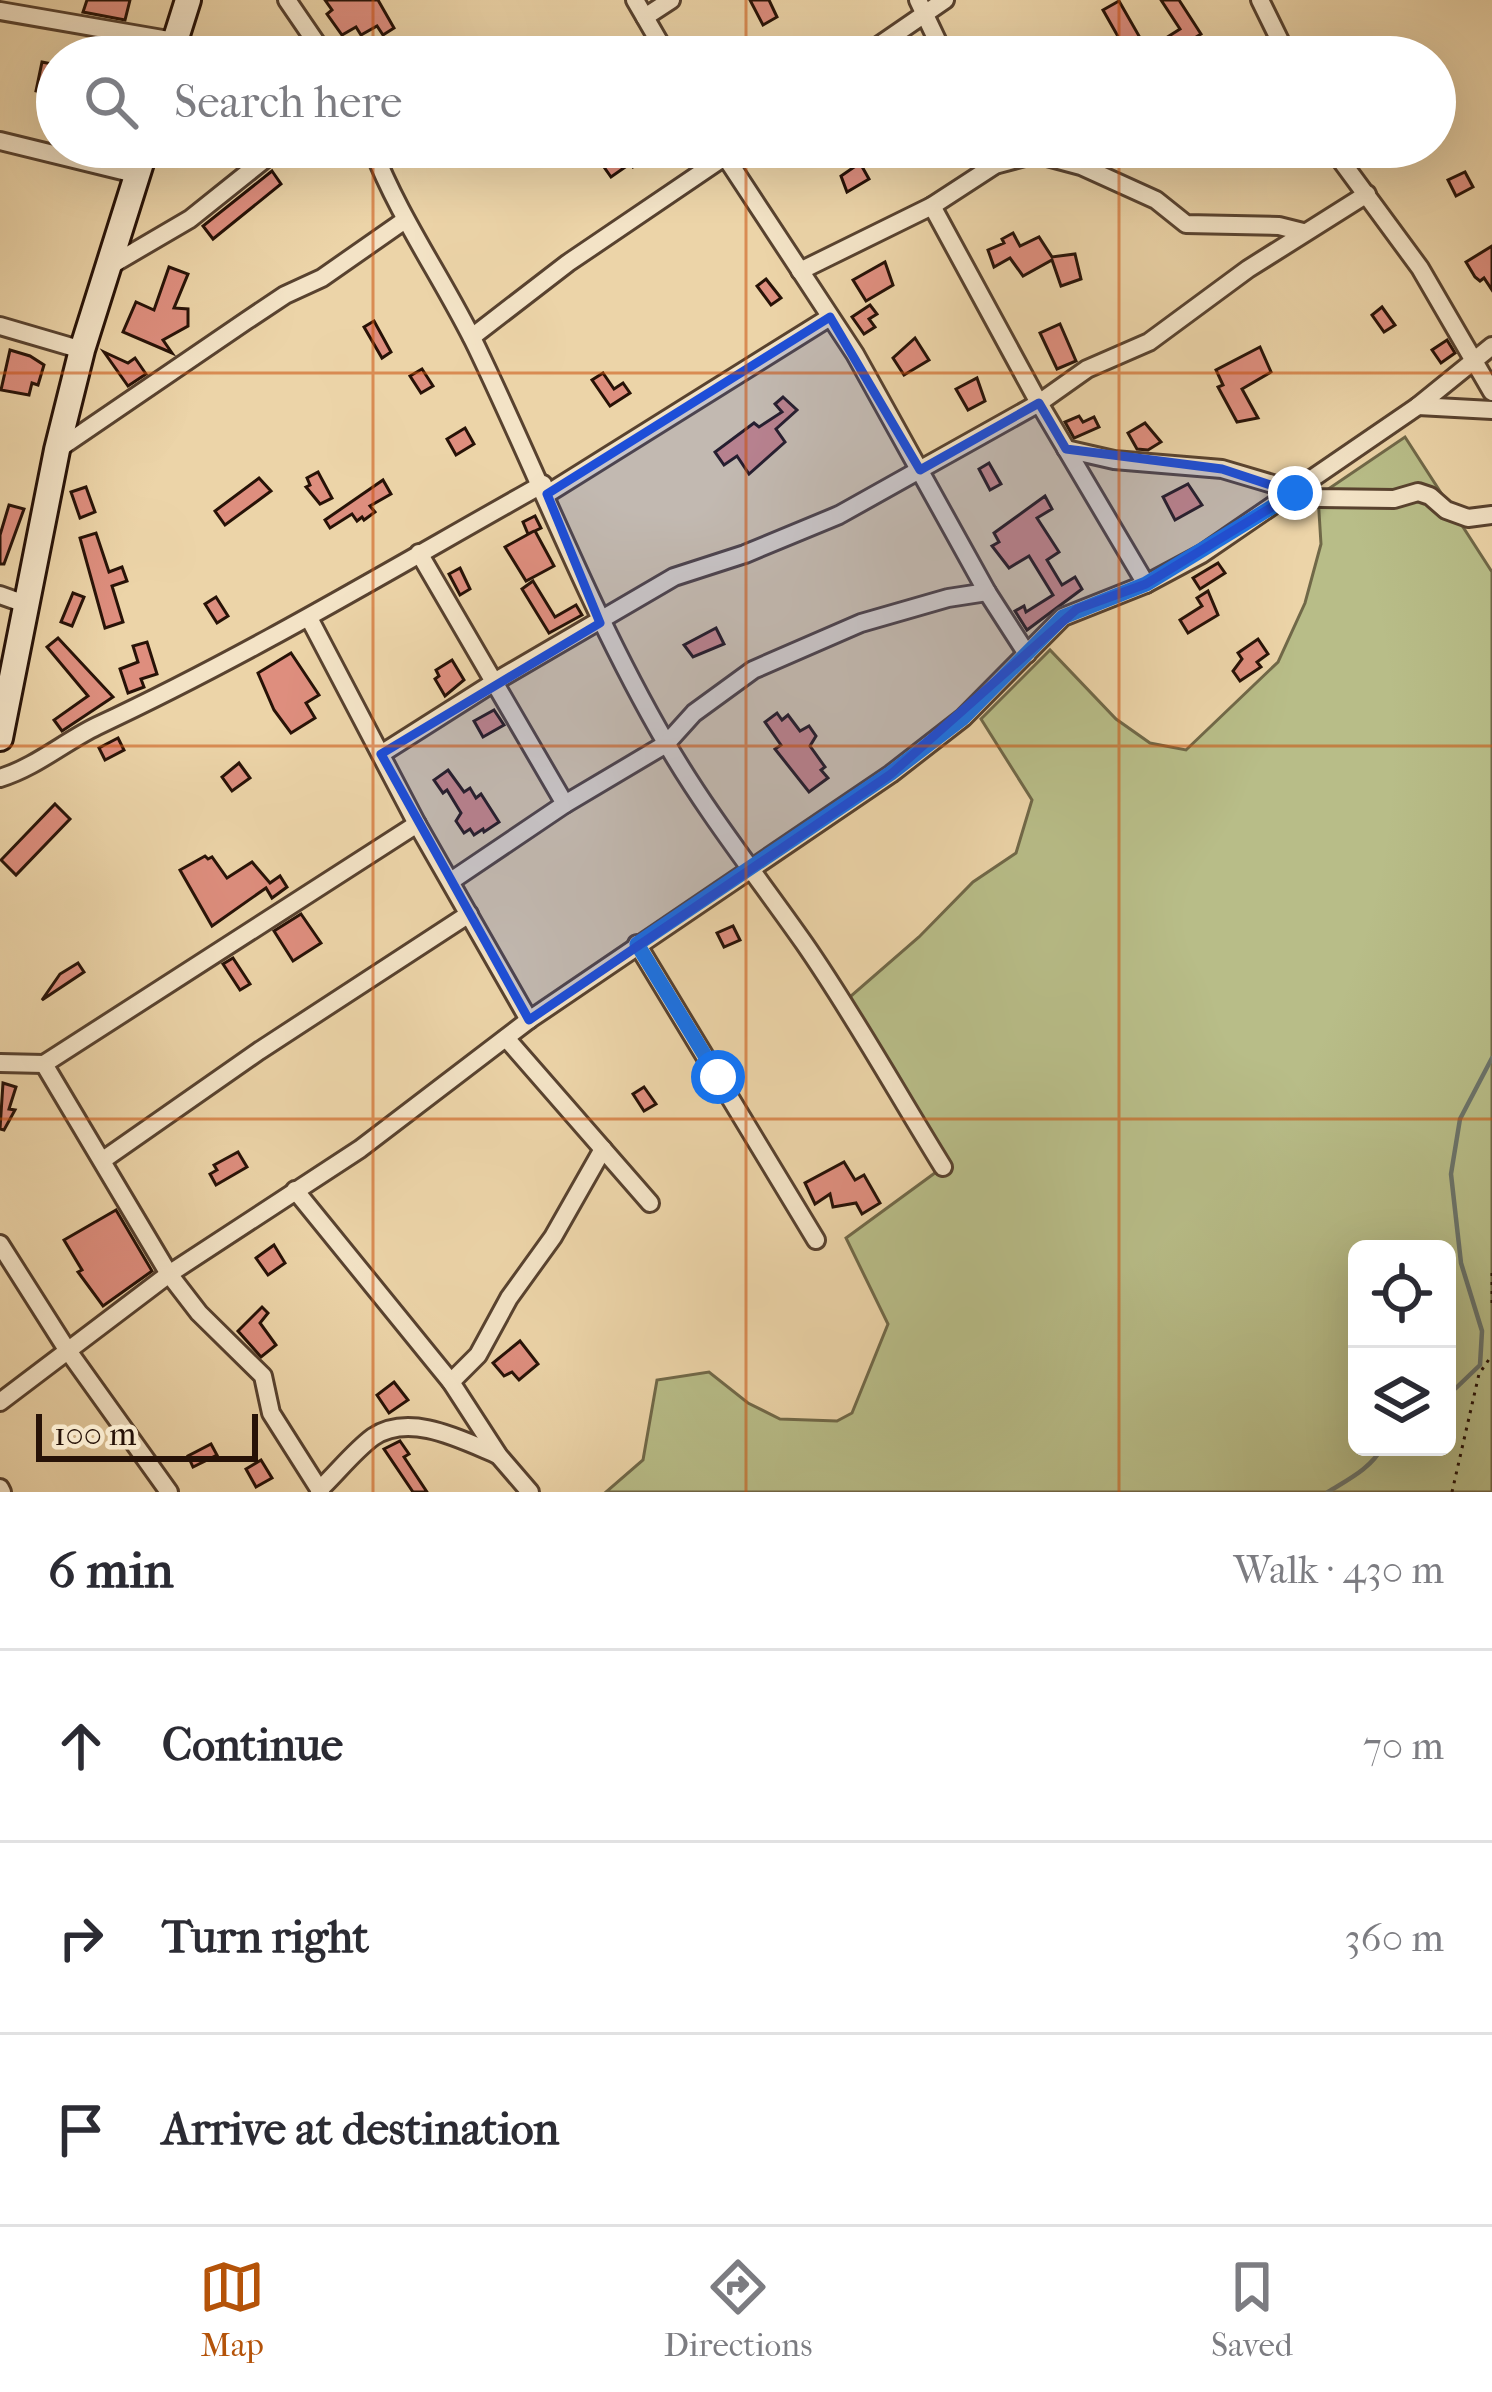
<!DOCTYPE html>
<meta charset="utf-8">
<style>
:root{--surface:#fff;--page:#f2f2f3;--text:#2b2b33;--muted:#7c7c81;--line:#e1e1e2;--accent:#b45309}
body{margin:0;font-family:"IM FELL French Canon",serif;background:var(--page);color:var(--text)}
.controls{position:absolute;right:36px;bottom:36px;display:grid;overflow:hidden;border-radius:18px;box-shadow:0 12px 48px #0002}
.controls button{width:108px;height:108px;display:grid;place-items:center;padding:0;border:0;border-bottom:3px solid var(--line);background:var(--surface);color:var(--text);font:60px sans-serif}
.scale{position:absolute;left:36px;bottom:30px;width:222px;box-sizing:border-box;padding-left:12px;border:6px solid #271207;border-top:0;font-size:33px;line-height:42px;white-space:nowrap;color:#271207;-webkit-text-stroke:9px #f3e3c6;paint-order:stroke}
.stop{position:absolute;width:36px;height:36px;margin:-27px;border:9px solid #1a73e8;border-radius:50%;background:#fff}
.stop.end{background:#1a73e8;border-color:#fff;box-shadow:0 3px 12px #0008}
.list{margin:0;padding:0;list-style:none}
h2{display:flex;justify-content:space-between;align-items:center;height:156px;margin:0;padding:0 48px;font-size:51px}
h2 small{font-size:39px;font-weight:400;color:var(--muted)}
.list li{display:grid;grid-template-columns:78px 1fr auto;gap:36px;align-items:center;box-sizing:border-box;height:192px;padding:0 48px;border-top:3px solid var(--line)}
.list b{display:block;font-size:45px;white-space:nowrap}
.list em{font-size:39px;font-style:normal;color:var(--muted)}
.icon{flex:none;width:66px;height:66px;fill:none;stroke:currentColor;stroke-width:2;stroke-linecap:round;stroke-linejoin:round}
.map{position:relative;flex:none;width:1492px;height:1492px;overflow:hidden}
.search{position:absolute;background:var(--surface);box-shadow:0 12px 48px #0002;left:36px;right:36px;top:36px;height:132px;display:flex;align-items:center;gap:30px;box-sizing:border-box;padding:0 42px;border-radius:66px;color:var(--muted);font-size:45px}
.sheet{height:732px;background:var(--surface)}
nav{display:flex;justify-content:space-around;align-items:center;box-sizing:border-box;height:168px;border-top:3px solid var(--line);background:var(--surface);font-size:33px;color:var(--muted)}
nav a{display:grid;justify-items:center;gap:6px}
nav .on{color:var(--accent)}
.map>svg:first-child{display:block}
</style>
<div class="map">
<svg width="1492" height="1492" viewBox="0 0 1492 1492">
<rect width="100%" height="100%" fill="#ecd4a8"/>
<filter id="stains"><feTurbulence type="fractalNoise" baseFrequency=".00167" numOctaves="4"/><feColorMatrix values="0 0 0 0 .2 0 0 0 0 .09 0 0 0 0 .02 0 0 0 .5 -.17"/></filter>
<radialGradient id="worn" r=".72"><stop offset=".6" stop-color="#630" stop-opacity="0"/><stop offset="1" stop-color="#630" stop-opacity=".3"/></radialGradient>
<path fill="#b8bd88" stroke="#706848" stroke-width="3" fill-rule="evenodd" d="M1405,437l87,135v920h-886l37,-32 14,-80 52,-8 39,31 32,16 57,2 15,-8 36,-89 -42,-86 97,-71 -99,-165 75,-65 54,-55 43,-29 16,-53 -51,-81 69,-69 66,69 34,24 36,7 92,-88 27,-59 16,-59 -3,-48zM1357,1249h90v198h-90z"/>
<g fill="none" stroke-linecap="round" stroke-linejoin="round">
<g stroke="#6c756c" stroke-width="4.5">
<polyline points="1447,1391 1456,1388 1480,1365 1482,1331 1461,1263 1451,1174 1460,1119 1492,1058"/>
<path d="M1328,1492c19,-12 44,-24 54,-45"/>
</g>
</g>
<g fill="#de8e7e" stroke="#271207" stroke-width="3">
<polygon points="87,0 130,0 125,20 83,12"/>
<polygon points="325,0 378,0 394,28 383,35 377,26 361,35 356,27 342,35 327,14 332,10"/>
<polygon points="750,0 769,0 777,17 763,25"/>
<polygon points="1161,0 1179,0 1201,34 1164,57 1102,57 1124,47 1103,10 1119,1 1147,50 1180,29"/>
<polygon points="42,62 57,65 57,96 36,91"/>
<polygon points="611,147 641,147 648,158 633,167 631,163 611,177 597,157"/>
<polygon points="860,163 869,179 847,192 841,176"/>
<polygon points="272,171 281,184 213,239 203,226"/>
<polygon points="1465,172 1473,187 1456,196 1448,180"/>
<polygon points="1013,233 1020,246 1039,237 1052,257 1075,254 1081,279 1061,286 1052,260 1023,276 1010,258 994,267 988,250 1004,243 1002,239"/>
<polygon points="1492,246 1492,290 1484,278 1480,281 1475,277 1466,262"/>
<polygon points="885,262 893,285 866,301 853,280"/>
<polygon points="169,267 188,274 174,308 188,309 188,326 163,340 172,353 123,332 136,302 154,310"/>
<polygon points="766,279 781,298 771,305 757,286"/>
<polygon points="870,305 877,314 869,319 875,327 864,334 852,317"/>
<polygon points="1382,307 1395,325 1384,332 1372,315"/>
<polygon points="374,321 391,352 382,358 364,327"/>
<polygon points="1060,324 1076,361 1057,369 1040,333"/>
<polygon points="915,338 929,360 904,375 893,358"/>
<polygon points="1447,340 1455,353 1441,363 1432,350"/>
<polygon points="1260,347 1271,372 1242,389 1258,418 1237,422 1218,387 1223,385 1216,370"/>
<polygon points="10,350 30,356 44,365 38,385 32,383 29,395 1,390"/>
<polygon points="104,352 128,363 135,358 146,374 128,386"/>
<polygon points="422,369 433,386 421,393 410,376"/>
<polygon points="603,373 614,389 623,383 630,393 610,406 592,380"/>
<polygon points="977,378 985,401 968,410 956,389"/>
<polygon points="783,397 797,410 776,429 785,442 749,474 737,456 724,465 715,452 754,423 759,427 782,412 775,404"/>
<polygon points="1079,416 1083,422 1094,417 1099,427 1074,438 1065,422"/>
<polygon points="1145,423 1161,442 1148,450 1137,449 1128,433"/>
<polygon points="465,428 474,444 456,455 447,439"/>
<polygon points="989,463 1001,484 990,490 979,469"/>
<polygon points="318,472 332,498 320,504 306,487 310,485 307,478"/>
<polygon points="259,478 271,491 225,525 215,511"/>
<polygon points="383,480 391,494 370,506 375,512 364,520 362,517 357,521 352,514 330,528 325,520"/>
<polygon points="1188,484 1202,505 1175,520 1163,497"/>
<polygon points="86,487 95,512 80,518 71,492"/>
<polygon points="1045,496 1052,509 1037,518 1059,552 1047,560 1062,585 1075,577 1082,589 1027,630 1015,611 1024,606 1026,612 1053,595 1029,556 1009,568 992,546 999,542 994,533"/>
<polygon points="9,505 24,509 4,564 0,564 0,535"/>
<polygon points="535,516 541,528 535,531 554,566 526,581 505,547 534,531 528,534 523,522"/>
<polygon points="96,533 109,572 122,567 127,581 112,586 123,622 105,628 80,538"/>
<polygon points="1218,563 1225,573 1200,589 1193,578"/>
<polygon points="460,568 470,589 460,595 449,574"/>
<polygon points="533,581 555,617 576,605 582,615 549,633 522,589"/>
<polygon points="1208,591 1218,615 1188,633 1180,620 1202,606 1197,598"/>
<polygon points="73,593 84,597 72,626 61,622"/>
<polygon points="216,597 228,616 217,623 205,604"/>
<polygon points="716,628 724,644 693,657 684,645"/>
<polygon points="58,638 113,697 62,731 54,720 88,696 47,647"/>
<polygon points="1258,639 1268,654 1257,662 1261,667 1240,681 1233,671 1242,659 1238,653"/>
<polygon points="147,642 157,674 141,679 144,687 128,693 120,669 138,662 133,646"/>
<polygon points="291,653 319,695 306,703 315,718 291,733 274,710 258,673"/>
<polygon points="452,660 464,680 445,696 435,679 439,676 436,670"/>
<polygon points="494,710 504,725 483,737 474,721"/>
<polygon points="777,713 782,720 788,715 800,731 809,726 816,736 810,746 825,767 821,770 828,778 809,792 775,749 781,745 765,722"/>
<polygon points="118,738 124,750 105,760 99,748"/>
<polygon points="239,763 250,778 232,791 222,777"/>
<polygon points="448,770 464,792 470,788 476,798 481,794 499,822 484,832 483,829 474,835 470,829 464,833 456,821 461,813 447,790 443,793 434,780"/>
<polygon points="55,804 70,819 16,875 1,860"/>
<polygon points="205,856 208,859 212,857 227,878 252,862 270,883 280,876 287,887 272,898 266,888 212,926 180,870"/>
<polygon points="301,914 321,943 293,961 274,931"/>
<polygon points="733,926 740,940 724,947 717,933"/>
<polygon points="233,958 250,984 240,990 223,964"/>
<polygon points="78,963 84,972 42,1000 60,974"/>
<polygon points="3,1083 16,1087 9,1109 15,1110 4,1130 0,1129"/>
<polygon points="644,1087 656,1104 644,1111 633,1094"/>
<polygon points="238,1152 247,1167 216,1185 210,1174 217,1170 214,1165"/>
<polygon points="844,1162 855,1180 864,1175 880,1203 862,1214 856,1203 833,1207 830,1194 815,1204 805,1183"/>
<polygon points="116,1210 152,1271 103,1306 78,1272 82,1270 64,1240"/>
<polygon points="274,1245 285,1263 268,1275 256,1258"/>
<polygon points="262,1307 268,1313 260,1323 276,1345 261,1357 238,1331"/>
<polygon points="520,1341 538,1364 519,1380 512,1372 504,1376 493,1363"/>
<polygon points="394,1382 408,1400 389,1413 377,1395"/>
<polygon points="400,1441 409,1454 404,1457 427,1492 413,1492 384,1449"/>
<polygon points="211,1444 217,1455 193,1467 188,1456"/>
<polygon points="261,1460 272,1478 256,1487 246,1469"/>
</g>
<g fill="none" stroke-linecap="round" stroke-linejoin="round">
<g stroke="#58422f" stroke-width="22">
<g id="street">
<polyline points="287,0 326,57"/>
<polyline points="635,0 668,57"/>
<polyline points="918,0 945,57"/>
<polyline points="1260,0 1288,57"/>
<polyline points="0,11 174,41"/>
<polyline points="645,17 671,0"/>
<polyline points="862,57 945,0"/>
<polyline points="0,141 139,175"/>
<path d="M372,147c27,71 72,133 105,201 63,131 115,268 188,393 41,71 92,135 139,202 50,72 93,150 139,224"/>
<polyline points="719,147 855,354 987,592 1027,654"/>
<polyline points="987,147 995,165"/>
<polyline points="1331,147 1420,268 1492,392"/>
<polyline points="932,206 1039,403 1146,584"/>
<polyline points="108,267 190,219 280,147"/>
<polyline points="800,271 932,206 995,165 1036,154 1081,166 1156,200 1186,224 1279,226 1303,232"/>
<polyline points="0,326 82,350"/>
<polyline points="472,337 568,263 739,147"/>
<polyline points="1418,406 1492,410"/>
<polyline points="1066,449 1114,460 1222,469 1320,498 1394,499 1418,492 1430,496 1446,510 1468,518 1492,515"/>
<polyline points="57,450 246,321 285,295 322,278 405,220"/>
<polyline points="547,494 830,317"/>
<polyline points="419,553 565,804"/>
<polyline points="0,595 28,605"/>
<polyline points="309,618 417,824 529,1020"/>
<polyline points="381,754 496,681 674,577 745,554 839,515 1039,403 1087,369 1149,342 1248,269 1367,194"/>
<path d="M0,778c36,-11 64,-36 97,-52 154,-72 298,-159 446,-242"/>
<polyline points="451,881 565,804 666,744 694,713 753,670 861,623 948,598 987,592"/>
<polyline points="637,944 816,1240"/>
<polyline points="506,1038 650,1203"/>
<polyline points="0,1063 44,1064 417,824"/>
<polyline points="44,1064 169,1274 199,1313 263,1376 271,1413 321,1492"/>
<polyline points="103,1160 259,1051 469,914"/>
<polyline points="295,1190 451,1382 499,1456 530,1492"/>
<polyline points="0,1244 66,1348 169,1492"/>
<polyline points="451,1382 478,1355 509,1298 553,1237 603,1149"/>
<polyline points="0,1402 169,1274 360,1149 529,1020 891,774 963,718 1063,617 1146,584 1202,554 1418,406 1492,346"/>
<polyline points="0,1488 2,1492"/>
<path d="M319,1490c18,-17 35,-39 54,-53 37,-25 89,3 125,18"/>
</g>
</g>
<g stroke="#271207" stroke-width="30">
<g id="secondary">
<polyline points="170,57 188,0"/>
<polyline points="0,738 57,450 82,350 146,147"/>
</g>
</g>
<g stroke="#271207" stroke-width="3" stroke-dasharray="3 6" stroke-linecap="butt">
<polyline points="1492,1273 1492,1308"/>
<polyline points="1452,1492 1479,1374 1492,1355"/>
</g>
<use href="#street" stroke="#f3e3c6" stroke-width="16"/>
<use href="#secondary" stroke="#f3e3c6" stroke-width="24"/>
</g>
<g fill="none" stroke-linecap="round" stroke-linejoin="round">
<polyline stroke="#1a73e8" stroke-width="15" points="718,1077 637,944 891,773 963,718 1063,617 1146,584 1295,493"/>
</g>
<path fill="#1d4ed8" fill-opacity="0.2" stroke="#1d4ed8" stroke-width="9" stroke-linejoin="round" d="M830,317l90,153 119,-67 27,46 156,20 73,24 -149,91 -69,25 -186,165 -362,246 -148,-266 219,-131 -53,-129z"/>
<path fill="none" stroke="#cb4e0b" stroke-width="3" stroke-opacity="0.55" d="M373,0v57M746,0v57M1119,0v57M373,147v1345M746,147v1345M1119,147v1345M0,373h1492M0,746h1492M0,1119h1492"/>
<rect width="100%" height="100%" filter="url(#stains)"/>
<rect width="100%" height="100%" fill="url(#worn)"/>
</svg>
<div class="controls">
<button><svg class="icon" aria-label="locate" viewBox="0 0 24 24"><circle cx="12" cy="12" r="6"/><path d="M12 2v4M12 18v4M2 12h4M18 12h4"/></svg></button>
<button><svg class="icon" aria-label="layers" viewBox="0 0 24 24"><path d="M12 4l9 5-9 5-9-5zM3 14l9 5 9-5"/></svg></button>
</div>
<div class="scale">100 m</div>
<div class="stop" style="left:718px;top:1077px"></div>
<div class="stop end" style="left:1295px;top:493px"></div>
<div class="search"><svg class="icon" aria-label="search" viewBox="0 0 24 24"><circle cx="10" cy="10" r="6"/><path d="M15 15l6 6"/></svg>Search here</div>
</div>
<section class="sheet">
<h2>6 min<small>Walk · 430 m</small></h2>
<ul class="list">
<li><svg class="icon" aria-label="ahead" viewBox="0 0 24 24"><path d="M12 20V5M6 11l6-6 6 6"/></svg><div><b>Continue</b></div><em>70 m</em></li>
<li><svg class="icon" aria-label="right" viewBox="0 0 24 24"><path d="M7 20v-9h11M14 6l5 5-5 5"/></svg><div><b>Turn right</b></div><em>360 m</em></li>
<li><svg class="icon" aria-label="arrive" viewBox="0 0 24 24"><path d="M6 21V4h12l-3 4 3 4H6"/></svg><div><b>Arrive at destination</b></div></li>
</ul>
</section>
<nav>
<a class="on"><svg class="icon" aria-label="map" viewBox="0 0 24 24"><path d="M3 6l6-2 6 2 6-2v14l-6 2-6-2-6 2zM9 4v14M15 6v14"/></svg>Map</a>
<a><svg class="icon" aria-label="directions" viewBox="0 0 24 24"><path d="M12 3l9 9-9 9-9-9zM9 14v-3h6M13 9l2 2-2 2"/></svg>Directions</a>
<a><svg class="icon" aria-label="saved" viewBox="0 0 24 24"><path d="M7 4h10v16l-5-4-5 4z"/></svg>Saved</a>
</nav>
